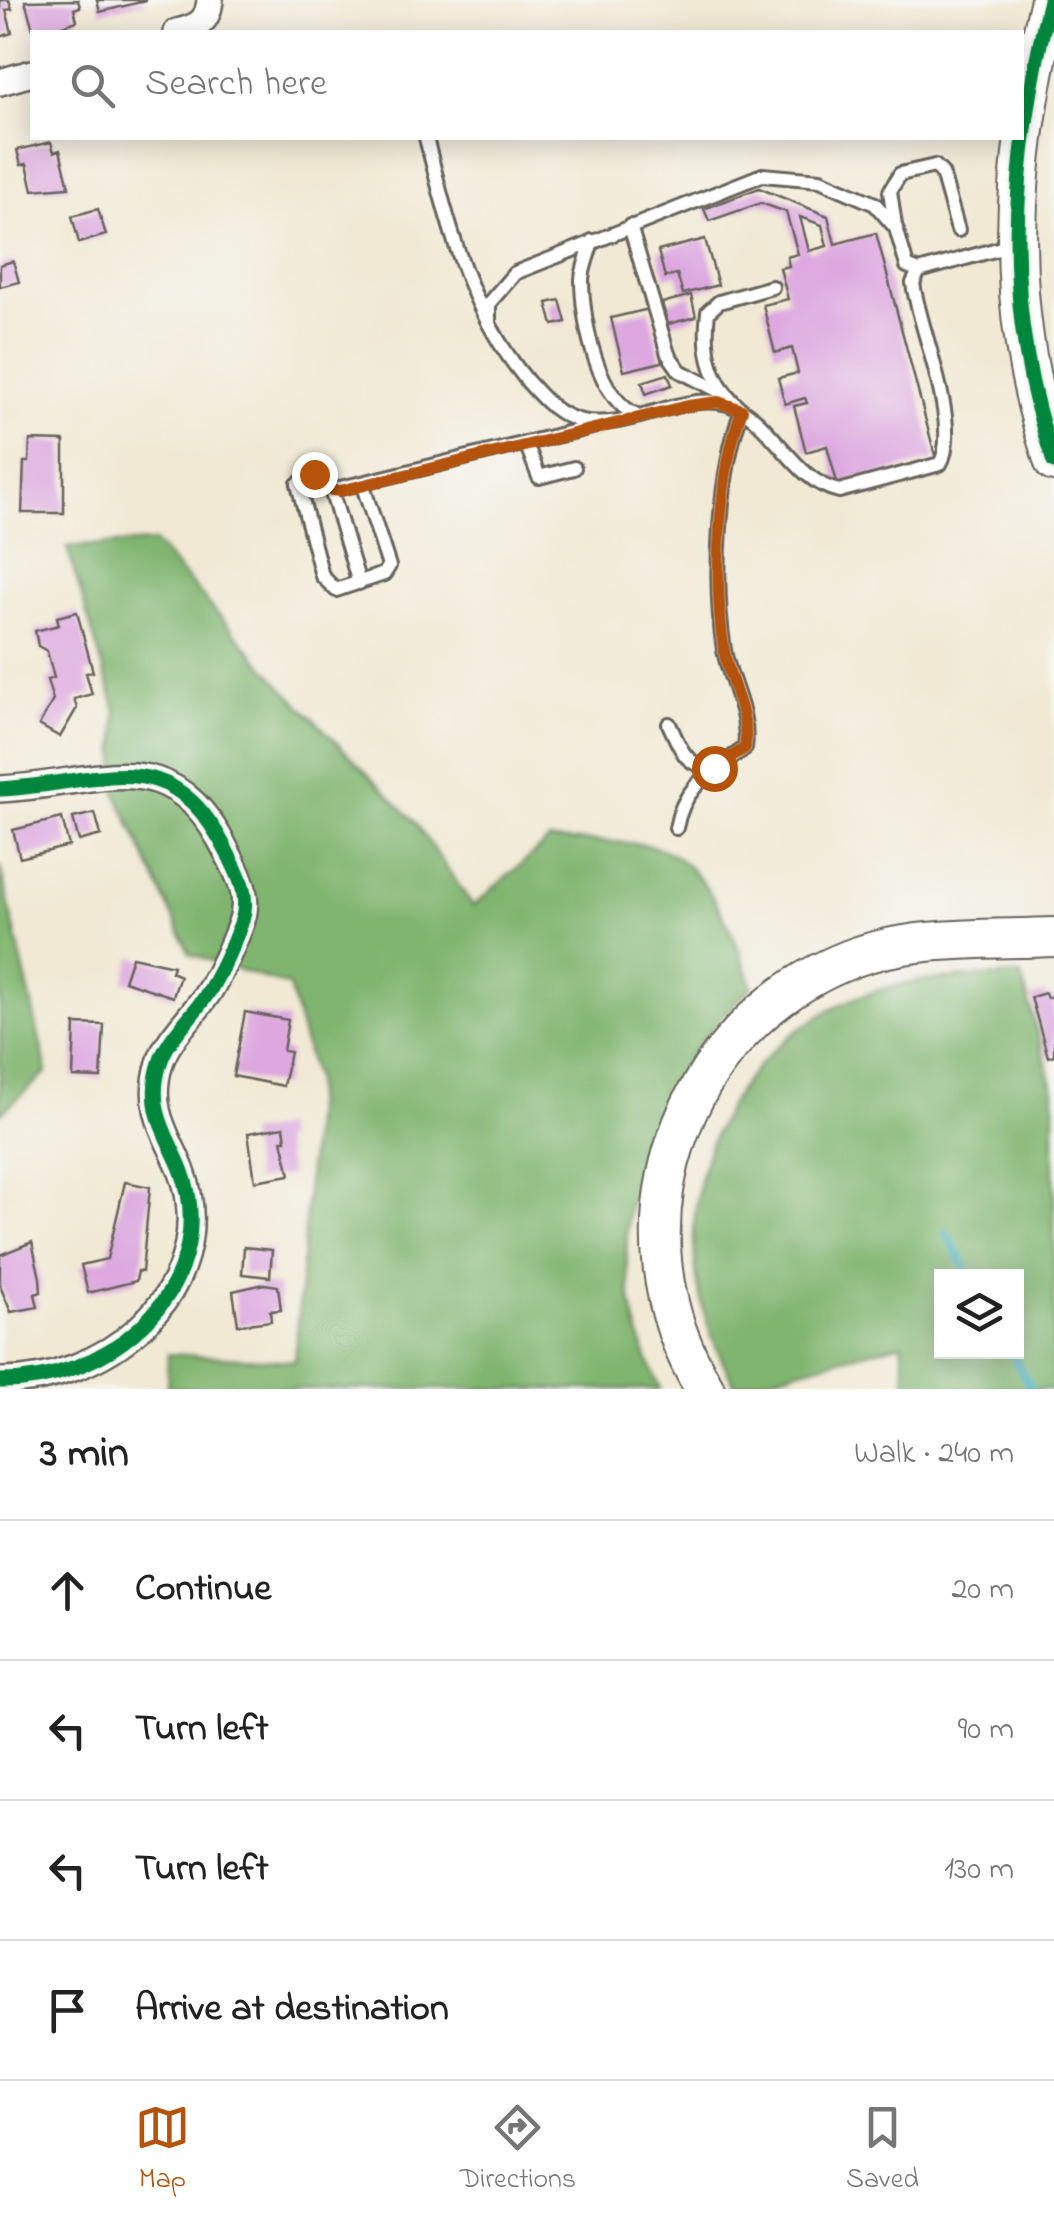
<!DOCTYPE html>
<meta charset="utf-8">
<style>
:root{--surface:#fff;--page:#f6f6f6;--text:#222;--muted:#767676;--line:#e0e0e0;--accent:#b45309}
body{margin:0;font-family:"Indie Flower",sans-serif;background:var(--page);color:var(--text)}
.controls{position:absolute;right:30px;bottom:30px;display:grid;overflow:hidden;border-radius:0px;box-shadow:0 5px 25px #0003}
.controls button{width:90px;height:90px;display:grid;place-items:center;padding:0;border:0;border-bottom:2px solid var(--line);background:var(--surface);color:var(--text);font:50px sans-serif}
.stop{position:absolute;width:30px;height:30px;margin:-22px;border:8px solid #b45309;border-radius:50%;background:#fff}
.stop.end{background:#b45309;border-color:#fff;box-shadow:0 2px 10px #0008}
.list{margin:0;padding:0;list-style:none}
h2{display:flex;justify-content:space-between;align-items:center;height:130px;margin:0;padding:0 40px;font-size:42px}
h2 small{font-size:32px;font-weight:400;color:var(--muted)}
.list li{display:grid;grid-template-columns:65px 1fr auto;gap:30px;align-items:center;box-sizing:border-box;height:140px;padding:0 40px;border-top:2px solid var(--line)}
.list b{display:block;font-size:38px;white-space:nowrap}
.list em{font-size:32px;font-style:normal;color:var(--muted)}
.icon{flex:none;width:55px;height:55px;fill:none;stroke:currentColor;stroke-width:2;stroke-linecap:round;stroke-linejoin:round}
.map{position:relative;flex:none;width:1054px;height:1389px;overflow:hidden}
.search{position:absolute;background:var(--surface);box-shadow:0 5px 25px #0003;left:30px;right:30px;top:30px;height:110px;display:flex;align-items:center;gap:25px;box-sizing:border-box;padding:0 35px;border-radius:0px;color:var(--muted);font-size:38px}
.sheet{height:690px;background:var(--surface)}
nav{display:flex;justify-content:space-around;align-items:center;box-sizing:border-box;height:140px;border-top:2px solid var(--line);background:var(--surface);font-size:28px;color:var(--muted)}
nav a{display:grid;justify-items:center;gap:5px}
nav .on{color:var(--accent)}
.map>svg:first-child{display:block}
</style>
<div class="map">
<svg width="1054" height="1389" viewBox="0 0 1054 1389">
<rect width="100%" height="100%" fill="#f6f6f2"/>
<filter id="ink" filterUnits="userSpaceOnUse"><feTurbulence type="fractalNoise" baseFrequency=".01" numOctaves="2"/><feDisplacementMap in="SourceGraphic" scale="20" xChannelSelector="R" yChannelSelector="G"/><feConvolveMatrix kernelMatrix="1 2 1 2 8 2 1 2 1" color-interpolation-filters="sRGB"/></filter>
<filter id="wash" filterUnits="userSpaceOnUse"><feTurbulence type="fractalNoise" baseFrequency=".0048" numOctaves="4" result="noise"/><feDisplacementMap in="SourceGraphic" scale="40" xChannelSelector="R" yChannelSelector="G"/><feGaussianBlur stdDeviation="2.25" result="paint"/><feColorMatrix in="noise" values="0 0 0 0 0 0 0 0 0 0 0 0 0 0 0 0 0 1.4 0 .05"/><feComposite in="paint" operator="in"/></filter>
<g filter="url(#wash)">
<rect width="100%" height="100%" fill="#f1e9d4"/>
<g fill="#80b570" stroke="#4e6846" stroke-width="2.5" fill-rule="evenodd">
<path d="M154,542l131,148 129,131 59,85 76,-66c33,2 69,0 102,6 53,10 87,95 101,141 -117,106 -162,255 -92,402h-493l1,-35 127,7 20,-280 -26,-95 -99,-32 -74,-161v-82l-49,-164z"/>
<polygon points="0,865 47,1072 0,1114"/>
<path d="M1021,975l33,116v298h-147l-5,-46 -166,43c-82,-137 -43,-310 106,-382 56,-28 118,-26 179,-29zM942,1276h74v76h-74z"/>
</g>
<g fill="none" stroke-linecap="round" stroke-linejoin="round">
<g stroke="#40afbd" stroke-width="8">
<polyline points="946,1233 970,1276"/>
<polyline points="1011,1352 1031,1389"/>
</g>
</g>
<g id="blocks">
<g fill="#dda8e0" fill-rule="evenodd">
<polygon points="0,0 9,0 12,9 6,10 12,33 0,37"/>
<polygon points="78,0 80,7 74,9 77,21 45,32 42,27 33,29 25,1"/>
<polygon points="97,0 145,0 145,1 100,12"/>
<polygon points="51,142 54,152 60,150 69,187 33,190 27,164 21,165 17,150"/>
<path d="M759,188l69,28 7,28 41,-11 60,226 -98,27 -11,-40 -21,6 -12,-46 13,-3 -2,-5 -20,6 -7,-26 20,-5 -6,-25 -17,5 -12,-48 25,-6 -8,-31 9,-2 -2,-9 11,-3 -12,-42 -25,-9 -52,18 -5,-12zM800,217l22,8 5,21 -18,5z"/>
<polygon points="98,209 106,235 79,243 72,216"/>
<polygon points="705,239 718,285 683,294 677,274 665,277 658,251"/>
<polygon points="13,261 19,282 0,287 0,265"/>
<polygon points="691,295 696,317 668,324 662,303"/>
<polygon points="560,300 566,322 553,325 547,303"/>
<polygon points="649,309 662,362 624,371 611,318"/>
<polygon points="668,374 672,385 646,394 642,382"/>
<polygon points="30,440 64,441 64,513 22,513 24,462 29,462"/>
<polygon points="77,612 93,672 86,673 92,694 74,699 77,708 60,737 39,725 53,700 47,680 54,678 47,651 38,646 35,631 59,625 57,617"/>
<polygon points="95,813 101,835 79,841 73,818"/>
<polygon points="62,818 69,846 20,858 13,830"/>
<polygon points="132,957 173,966 171,972 180,976 173,997 124,981"/>
<polygon points="1045,993 1047,998 1054,996 1054,1055 1048,1057 1031,997"/>
<polygon points="245,1012 288,1020 283,1051 290,1052 283,1086 233,1076"/>
<polygon points="75,1024 104,1025 101,1078 73,1077"/>
<polygon points="284,1127 286,1140 282,1140 290,1175 255,1181 248,1133"/>
<polygon points="125,1182 150,1187 142,1272 138,1271 136,1281 88,1293 81,1265 107,1259"/>
<polygon points="32,1242 40,1278 41,1292 35,1294 38,1307 11,1312 0,1286 0,1255"/>
<polygon points="244,1247 272,1250 270,1277 242,1274"/>
<polygon points="264,1284 278,1286 281,1310 270,1311 271,1321 238,1325 233,1291"/>
</g>
</g>
</g>
<g filter="url(#ink)">
<use href="#blocks" fill-opacity="0" stroke="#67645c" stroke-width="2.5"/>
<g fill="none" stroke-linecap="round" stroke-linejoin="round">
<g stroke="#67645c" stroke-width="18">
<g id="lane">
<path d="M426,138c23,88 42,172 102,244 16,18 30,34 54,39 47,9 91,-24 136,-19 52,6 70,78 121,89l101,-27c22,-38 -21,-136 -27,-181l6,-12 93,-26"/>
<polyline points="895,225 890,191 900,174 935,166 942,173 958,230"/>
<polyline points="630,226 668,354 680,371 719,391"/>
<path d="M592,241c-3,12 -9,26 -10,38 0,41 15,122 57,137"/>
<polyline points="489,324 489,303 515,273 762,175 820,180 875,204 896,228 907,266 919,271"/>
<polyline points="526,443 539,477 574,468"/>
<polyline points="362,483 331,490 314,475 298,484 322,576 336,590 384,574 389,566 362,483 596,426"/>
<polyline points="331,490 359,583"/>
<path d="M669,724c12,25 15,42 45,44"/>
<path d="M676,828c8,-44 35,-55 69,-80 5,-35 -15,-64 -21,-98 -11,-68 -6,-175 18,-240 -31,-26 -39,-57 -34,-98l11,-10 53,-15"/>
</g>
</g>
<g stroke="#67645c" stroke-width="30">
<g id="street">
<path d="M177,32c21,-5 31,-10 33,-32"/>
<polyline points="0,82 32,73"/>
<path d="M0,789c105,-5 170,-52 228,65 13,25 23,45 12,72 -8,21 -18,43 -29,62 -14,25 -43,48 -51,75 -18,57 20,84 28,130 19,109 -86,189 -188,188"/>
</g>
</g>
<g stroke="#67645c" stroke-width="42">
<g id="secondary">
<path d="M1050,0c-39,159 -50,305 4,462"/>
<path d="M705,1389c-97,-158 -28,-362 145,-430 63,-24 137,-19 204,-22"/>
</g>
</g>
<use href="#lane" stroke="#fff" stroke-width="12"/>
<use href="#street" stroke="#fff" stroke-width="25"/>
<use href="#secondary" stroke="#fff" stroke-width="38"/>
<g stroke="#f6f6f2" stroke-width="21">
<g id="cycleway">
<path d="M1050,0c-39,159 -50,305 4,462"/>
<path d="M0,789c105,-5 170,-52 228,65 13,25 23,45 12,72 -8,21 -18,43 -29,62 -14,25 -43,48 -51,75 -18,57 20,84 28,130 19,109 -86,189 -188,188"/>
</g>
</g>
<use href="#cycleway" stroke="#00873e" stroke-width="15"/>
</g>
</g>
<g fill="none" stroke-linecap="round" stroke-linejoin="round" filter="url(#ink)">
<path stroke="#b45309" stroke-width="12" d="M314,474l17,16 9,1 348,-85 30,-4 24,8c-24,65 -29,172 -18,240 5,34 26,63 21,98l-31,20"/>
</g>
</svg>
<div class="controls">
<button><svg class="icon" aria-label="layers" viewBox="0 0 24 24"><path d="M12 4l9 5-9 5-9-5zM3 14l9 5 9-5"/></svg></button>
</div>
<div class="stop" style="left:714px;top:768px"></div>
<div class="stop end" style="left:314px;top:474px"></div>
<div class="search"><svg class="icon" aria-label="search" viewBox="0 0 24 24"><circle cx="10" cy="10" r="6"/><path d="M15 15l6 6"/></svg>Search here</div>
</div>
<section class="sheet">
<h2>3 min<small>Walk · 240 m</small></h2>
<ul class="list">
<li><svg class="icon" aria-label="ahead" viewBox="0 0 24 24"><path d="M12 20V5M6 11l6-6 6 6"/></svg><div><b>Continue</b></div><em>20 m</em></li>
<li><svg class="icon" aria-label="left" viewBox="0 0 24 24"><path d="M17 20v-9H6M10 6l-5 5 5 5"/></svg><div><b>Turn left</b></div><em>90 m</em></li>
<li><svg class="icon" aria-label="left" viewBox="0 0 24 24"><path d="M17 20v-9H6M10 6l-5 5 5 5"/></svg><div><b>Turn left</b></div><em>130 m</em></li>
<li><svg class="icon" aria-label="arrive" viewBox="0 0 24 24"><path d="M6 21V4h12l-3 4 3 4H6"/></svg><div><b>Arrive at destination</b></div></li>
</ul>
</section>
<nav>
<a class="on"><svg class="icon" aria-label="map" viewBox="0 0 24 24"><path d="M3 6l6-2 6 2 6-2v14l-6 2-6-2-6 2zM9 4v14M15 6v14"/></svg>Map</a>
<a><svg class="icon" aria-label="directions" viewBox="0 0 24 24"><path d="M12 3l9 9-9 9-9-9zM9 14v-3h6M13 9l2 2-2 2"/></svg>Directions</a>
<a><svg class="icon" aria-label="saved" viewBox="0 0 24 24"><path d="M7 4h10v16l-5-4-5 4z"/></svg>Saved</a>
</nav>
